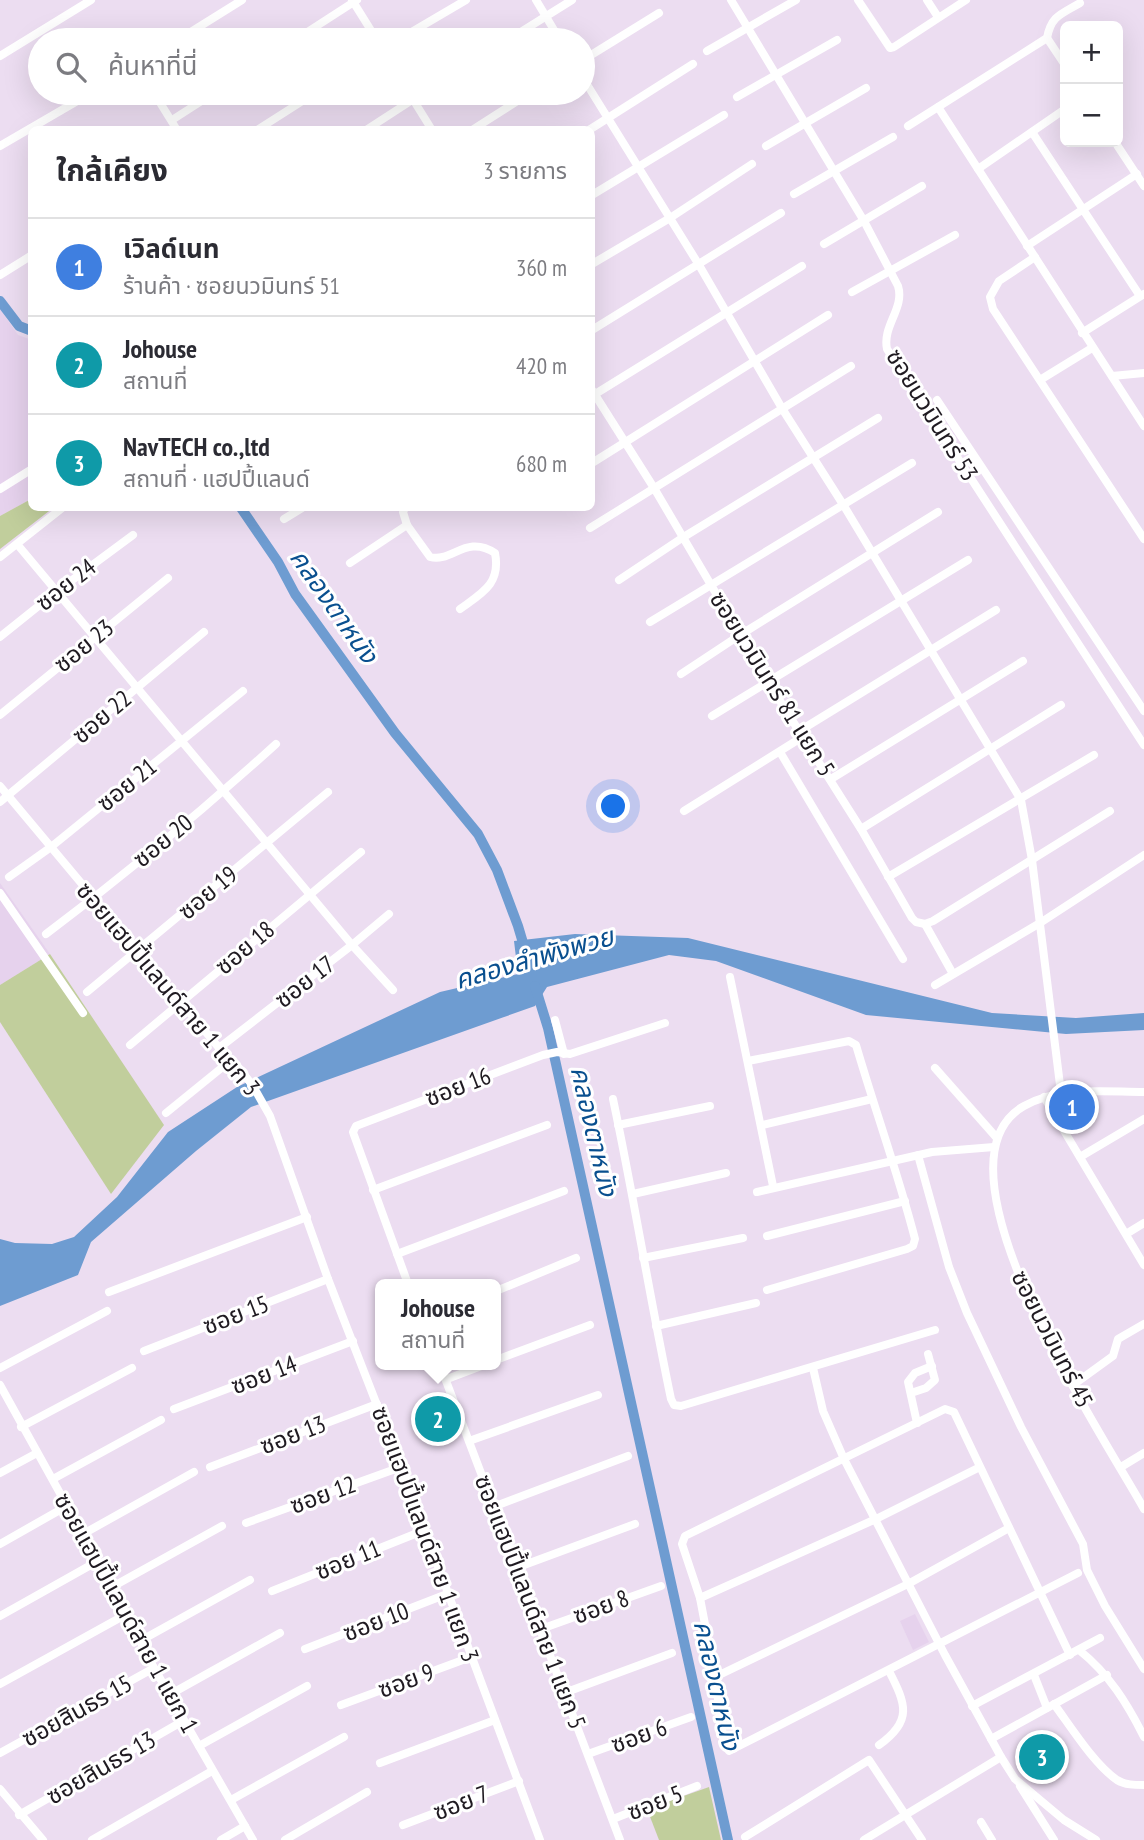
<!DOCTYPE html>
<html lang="th">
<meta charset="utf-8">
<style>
:root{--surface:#fff;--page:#f2f2f3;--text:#2b2b33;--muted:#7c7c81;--line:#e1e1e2;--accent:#2563eb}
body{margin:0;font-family:"PT Sans Narrow","Noto Sans Thai",sans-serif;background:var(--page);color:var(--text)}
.controls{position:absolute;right:21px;top:21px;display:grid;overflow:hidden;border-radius:10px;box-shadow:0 7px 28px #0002}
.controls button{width:63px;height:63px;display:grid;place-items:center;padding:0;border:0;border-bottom:2px solid var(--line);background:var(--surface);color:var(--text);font:35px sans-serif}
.you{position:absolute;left:614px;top:807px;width:24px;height:24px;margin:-18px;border:5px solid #fff;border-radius:50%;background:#1a73e8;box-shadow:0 0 0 10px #1a73e833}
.badge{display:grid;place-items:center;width:46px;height:46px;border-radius:50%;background:var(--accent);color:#fff;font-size:23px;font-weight:700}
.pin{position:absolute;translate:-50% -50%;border:4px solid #fff;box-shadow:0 2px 7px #0006}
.popup{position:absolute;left:375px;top:1279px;width:126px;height:91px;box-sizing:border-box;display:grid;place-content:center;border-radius:10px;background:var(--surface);filter:drop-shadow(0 2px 5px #0005);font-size:23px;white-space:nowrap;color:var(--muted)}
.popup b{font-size:26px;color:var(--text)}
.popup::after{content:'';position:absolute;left:50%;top:100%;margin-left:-14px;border:14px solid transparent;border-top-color:var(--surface)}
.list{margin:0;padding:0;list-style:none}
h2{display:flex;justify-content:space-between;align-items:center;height:91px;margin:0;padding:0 28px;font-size:30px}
h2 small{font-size:23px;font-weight:400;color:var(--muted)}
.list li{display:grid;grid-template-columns:46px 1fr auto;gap:21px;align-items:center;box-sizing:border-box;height:98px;padding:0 28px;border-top:2px solid var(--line)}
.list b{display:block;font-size:26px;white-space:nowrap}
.list p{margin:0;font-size:23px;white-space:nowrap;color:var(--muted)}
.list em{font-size:23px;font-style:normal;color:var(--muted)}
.icon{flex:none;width:38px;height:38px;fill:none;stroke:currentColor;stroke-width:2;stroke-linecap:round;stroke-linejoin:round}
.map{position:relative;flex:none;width:1144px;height:1840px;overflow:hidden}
.search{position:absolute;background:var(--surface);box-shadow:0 7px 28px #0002;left:28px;top:28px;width:567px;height:77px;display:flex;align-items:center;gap:18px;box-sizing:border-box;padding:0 24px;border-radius:38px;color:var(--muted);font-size:26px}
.panel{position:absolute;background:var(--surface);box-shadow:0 7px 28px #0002;left:28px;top:126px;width:567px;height:385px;border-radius:10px}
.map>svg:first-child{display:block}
</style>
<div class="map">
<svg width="1144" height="1840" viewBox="0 0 1144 1840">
<rect width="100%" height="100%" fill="#ecddf1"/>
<g fill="#e6d2ed">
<polygon points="0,309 18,335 32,340 31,499 0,516"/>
<polygon points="0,883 50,954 0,985"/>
<polygon points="915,1614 929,1642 913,1650 900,1621"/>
</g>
<g fill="#c1ce9c">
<polygon points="31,499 32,508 53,508 0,549 0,516"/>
<polygon points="50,954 164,1125 111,1194 0,1022 0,985"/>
<polygon points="709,1787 721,1840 659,1840 647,1809"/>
</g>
<polygon fill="#6e9cd1" points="575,934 688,938 992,1013 1076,1018 1144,1013 1144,1030 1066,1034 866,1015 716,961 669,955 547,987 535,1006 251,1107 196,1151 91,1242 78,1275 0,1306 0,1239 15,1243 52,1244 74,1237 117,1197 168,1132 237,1087 440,992 518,974 514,941"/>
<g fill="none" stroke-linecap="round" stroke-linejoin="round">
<g stroke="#6e9cd1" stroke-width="10">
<polyline points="0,301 19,326 32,331"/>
<polyline points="241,508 278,562 295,594 395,733 478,834 497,870 518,926 526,953"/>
<polyline points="535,986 548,1028 728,1840"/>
</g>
<g stroke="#fff" stroke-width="8">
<polyline points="352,0 377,40"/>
<polyline points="536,0 560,40"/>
<path d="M731,0l133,221 34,65c7,22 -16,40 -11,63l257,396"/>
<polyline points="858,0 890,48 894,47 966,0"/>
<polyline points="927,0 938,17"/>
<polyline points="1047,38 1065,65"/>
<polyline points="178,40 242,0"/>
<polyline points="295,40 357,0"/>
<polyline points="398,40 466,0"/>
<polyline points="508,40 572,0"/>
<polyline points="707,51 796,0"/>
<polyline points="0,56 91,0"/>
<polyline points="583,60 659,13"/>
<polyline points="583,78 699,265 783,410 844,506 1021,800 1032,860 1061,1093"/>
<polyline points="154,93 177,130"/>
<polyline points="409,93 432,130"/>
<polyline points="737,97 837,40"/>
<polyline points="938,107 1144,426"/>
<polyline points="172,120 214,93"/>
<path d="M908,126l139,-88c4,-22 14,-24 33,-35"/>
<polyline points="257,130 315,93"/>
<polyline points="366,130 423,93"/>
<polyline points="472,130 530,93"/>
<polyline points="589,130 693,64"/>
<polyline points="1032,132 1140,296"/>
<polyline points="1115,142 1144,186"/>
<polyline points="0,146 91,93"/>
<polyline points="766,146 866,88"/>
<polyline points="978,169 1065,109"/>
<polyline points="794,194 893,137"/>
<polyline points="592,195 724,115"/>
<polyline points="824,244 922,186"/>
<polyline points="1027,246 1137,174"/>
<polyline points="1035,257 999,281 990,297 993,309 1144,539"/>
<polyline points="592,264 670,218 752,164"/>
<polyline points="0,275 32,255"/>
<polyline points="852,292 955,235"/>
<polyline points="592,330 781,213"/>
<polyline points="1082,333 1144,294"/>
<polyline points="1112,376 1144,373"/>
<polyline points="1040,380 1092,348"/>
<polyline points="592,390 654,488 768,682 861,829 912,918 916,922 925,924 953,974"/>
<polyline points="592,396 802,266"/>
<polyline points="937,400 1144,711"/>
<polyline points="592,463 828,315"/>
<polyline points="0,489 32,469"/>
<path d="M405,508l-2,4 4,13 23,32c22,6 36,-23 65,-4 6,31 -13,40 -35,56"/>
<polyline points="284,519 302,508"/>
<polyline points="590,528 851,366"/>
<polyline points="17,544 352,945 393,990"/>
<polyline points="0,557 62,508"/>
<polyline points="350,563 407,525"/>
<polyline points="619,580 682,538 878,418"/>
<polyline points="650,622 912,463"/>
<polyline points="0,637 56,592 133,535"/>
<polyline points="681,674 740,635 938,512"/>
<polyline points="0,715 168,578"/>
<polyline points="712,716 968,560"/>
<polyline points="801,730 996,610"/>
<polyline points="780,752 903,959"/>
<polyline points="831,779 1023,661"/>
<polyline points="0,786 230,1061 239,1068 253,1086 270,1116 328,1279 401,1467 540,1840"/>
<polyline points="0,802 204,632"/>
<polyline points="684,811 804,736"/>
<polyline points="861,829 1061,705"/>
<polyline points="9,877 51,847 243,691"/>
<polyline points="888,877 1094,755"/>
<polyline points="0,893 83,1013"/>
<polyline points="925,924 933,921 1110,811"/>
<path d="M46,934c79,-59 156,-123 230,-190"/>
<polyline points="730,977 773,1186"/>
<polyline points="935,985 1040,923 1144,855"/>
<polyline points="87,992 328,792"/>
<polyline points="555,1020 564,1054"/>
<polyline points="130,1045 361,852"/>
<polyline points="219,1048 352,945 389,914"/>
<path d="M748,1061l101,-20 7,4c19,65 42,128 59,194l-2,7 -6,3 -140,41"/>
<polyline points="935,1068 996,1137"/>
<path d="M1144,1092c-39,0 -84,-6 -120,14 -103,58 82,334 120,403"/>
<polyline points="1044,1097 1144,1265"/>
<path d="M613,1099c21,99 37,200 58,300l3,6 7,1 254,-76"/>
<polyline points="166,1113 230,1061"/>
<polyline points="618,1125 710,1106"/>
<polyline points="762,1125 872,1099"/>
<polyline points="918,1155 949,1267 967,1313 1021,1427 1083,1544 1087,1570 1105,1606 1144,1669"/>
<polyline points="1080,1157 1144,1119"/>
<polyline points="373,1190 547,1125"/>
<polyline points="757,1192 932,1152 994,1147"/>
<polyline points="633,1194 726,1173"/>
<polyline points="1126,1234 1144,1223"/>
<polyline points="767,1236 905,1201"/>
<polyline points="397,1254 564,1191"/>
<polyline points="643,1258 743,1238"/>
<polyline points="408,1284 354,1135 353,1132 356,1126 543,1055 557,1052 570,1054 665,1023"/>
<polyline points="496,1291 576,1258"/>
<polyline points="109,1292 307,1217"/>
<polyline points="656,1326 756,1303"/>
<polyline points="144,1351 328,1279"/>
<polyline points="496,1360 590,1325"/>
<polyline points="440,1365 620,1840"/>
<polyline points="0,1368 107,1311"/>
<polyline points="813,1368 823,1411 844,1459 945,1655 1001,1757 1015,1779 1064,1820 1096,1840"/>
<polyline points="447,1379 484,1365"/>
<polyline points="0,1385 112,1587 154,1668 253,1840"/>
<polyline points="1073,1385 1113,1356 1118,1339 1144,1324"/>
<polyline points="911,1393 926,1388 935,1380 928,1354"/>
<polyline points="174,1409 353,1341"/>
<polyline points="917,1423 908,1382 915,1373 932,1366"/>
<polyline points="21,1427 132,1368"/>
<polyline points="469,1441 598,1395"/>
<polyline points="210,1467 377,1404"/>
<polyline points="980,1467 876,1519 700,1598 682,1544 685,1536 945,1409 954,1412 1070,1655"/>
<polyline points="1121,1467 1144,1453"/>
<polyline points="0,1473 37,1453"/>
<polyline points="53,1479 161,1420"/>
<polyline points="493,1507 628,1456"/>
<polyline points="246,1523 401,1467"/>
<polyline points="83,1534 194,1472"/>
<polyline points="0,1544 67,1506"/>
<polyline points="516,1568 635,1524"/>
<polyline points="112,1587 222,1526"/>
<polyline points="272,1591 425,1530"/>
<polyline points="700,1598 715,1677 724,1744 729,1751 1078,1573"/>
<polyline points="0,1616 98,1561"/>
<polyline points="541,1629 661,1586"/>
<polyline points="140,1641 250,1580"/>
<polyline points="305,1649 447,1594"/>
<path d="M1079,1650c30,24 48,53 65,87"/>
<polyline points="1034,1675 1047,1708"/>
<polyline points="715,1677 908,1584 1009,1528"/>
<polyline points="0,1684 125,1615"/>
<polyline points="564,1693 672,1653"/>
<polyline points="169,1695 280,1633"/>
<path d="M1054,1704c17,23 40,60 63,76 8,5 18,5 27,5"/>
<polyline points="341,1705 471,1657"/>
<polyline points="972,1706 1100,1638"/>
<polyline points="991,1739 1107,1675"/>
<path d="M879,1745c34,-24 27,-41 10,-74"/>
<polyline points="199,1746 307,1686"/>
<polyline points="0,1753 154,1668"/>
<polyline points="588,1754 691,1717"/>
<polyline points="380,1763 495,1720"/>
<polyline points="1020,1786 1054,1840"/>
<polyline points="0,1789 43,1840"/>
<polyline points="231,1800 344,1737"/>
<polyline points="19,1815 183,1721"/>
<polyline points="613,1819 697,1786"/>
<polyline points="981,1822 992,1840"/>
<polyline points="403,1825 519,1781"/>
<polyline points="745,1837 869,1760 922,1840"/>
<polyline points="92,1840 212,1771"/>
<polyline points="221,1840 245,1826"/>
<polyline points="285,1840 367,1792"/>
<polyline points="864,1840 1001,1757"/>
</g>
</g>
<g text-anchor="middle" stroke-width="6" stroke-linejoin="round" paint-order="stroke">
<g font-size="24" fill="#1f1a21" stroke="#fff">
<text transform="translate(932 415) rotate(58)" y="8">ซอยนวมินทร์ 53</text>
<text transform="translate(66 585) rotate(-38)" y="8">ซอย 24</text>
<text transform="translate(84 646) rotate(-39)" y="8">ซอย 23</text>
<text transform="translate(772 684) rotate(58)" y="8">ซอยนวมินทร์ 81 แยก 5</text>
<text transform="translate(102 717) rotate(-40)" y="8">ซอย 22</text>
<text transform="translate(127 785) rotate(-39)" y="8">ซอย 21</text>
<text transform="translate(163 841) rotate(-39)" y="8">ซอย 20</text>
<text transform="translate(208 893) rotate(-40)" y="8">ซอย 19</text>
<text transform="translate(245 948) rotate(-40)" y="8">ซอย 18</text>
<text transform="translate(305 982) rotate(-38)" y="8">ซอย 17</text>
<text transform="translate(168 989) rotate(50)" y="8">ซอยแฮปปี้แลนด์สาย 1 แยก 3</text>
<text transform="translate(458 1087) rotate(-21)" y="8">ซอย 16</text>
<text transform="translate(236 1315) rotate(-21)" y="8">ซอย 15</text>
<text transform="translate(1052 1339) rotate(63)" y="8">ซอยนวมินทร์ 45</text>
<text transform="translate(264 1375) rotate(-21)" y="8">ซอย 14</text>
<text transform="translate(293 1435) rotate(-21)" y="8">ซอย 13</text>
<text transform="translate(323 1495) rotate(-20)" y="8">ซอย 12</text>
<text transform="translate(425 1534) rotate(70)" y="8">ซอยแฮปปี้แลนด์สาย 1 แยก 3</text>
<text transform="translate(348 1560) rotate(-22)" y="8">ซอย 11</text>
<text transform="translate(530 1602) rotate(69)" y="8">ซอยแฮปปี้แลนด์สาย 1 แยก 5</text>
<text transform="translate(601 1607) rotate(-20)" y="8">ซอย 8</text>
<text transform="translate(126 1613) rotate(61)" y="8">ซอยแฮปปี้แลนด์สาย 1 แยก 1</text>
<text transform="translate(376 1622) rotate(-21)" y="8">ซอย 10</text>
<text transform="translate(406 1681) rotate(-20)" y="8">ซอย 9</text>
<text transform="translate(77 1711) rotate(-29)" y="8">ซอยสินธร 15</text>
<text transform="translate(639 1736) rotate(-20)" y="8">ซอย 6</text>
<text transform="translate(101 1768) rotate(-30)" y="8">ซอยสินธร 13</text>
<text transform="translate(461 1803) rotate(-21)" y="8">ซอย 7</text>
<text transform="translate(655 1803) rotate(-21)" y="8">ซอย 5</text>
</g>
<g font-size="26" font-style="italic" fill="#094f8f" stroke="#fff">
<text transform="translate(334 606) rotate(55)" y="9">คลองตาหนัง</text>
<text transform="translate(534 958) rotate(-16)" y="9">คลองลำพังพวย</text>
<text transform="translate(594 1131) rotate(77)" y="9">คลองตาหนัง</text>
<text transform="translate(717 1685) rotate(77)" y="9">คลองตาหนัง</text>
</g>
</g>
</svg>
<div class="controls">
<button>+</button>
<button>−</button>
</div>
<div class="you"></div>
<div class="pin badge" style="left:1072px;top:1107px;background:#3f7fe0">1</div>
<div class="pin badge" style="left:438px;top:1419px;background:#0f9aa8">2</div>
<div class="popup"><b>Johouse</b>สถานที่</div>
<div class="pin badge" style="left:1042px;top:1757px;background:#0f9aa8">3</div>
<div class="search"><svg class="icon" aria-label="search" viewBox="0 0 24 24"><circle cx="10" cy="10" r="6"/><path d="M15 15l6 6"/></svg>ค้นหาที่นี่</div>
<section class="panel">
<h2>ใกล้เคียง<small>3 รายการ</small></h2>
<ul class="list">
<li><span class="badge" style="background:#3f7fe0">1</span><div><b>เวิลด์เนท</b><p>ร้านค้า · ซอยนวมินทร์ 51</p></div><em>360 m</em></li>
<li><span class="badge" style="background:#0f9aa8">2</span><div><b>Johouse</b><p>สถานที่</p></div><em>420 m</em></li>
<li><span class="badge" style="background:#0f9aa8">3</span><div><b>NavTECH co.,ltd</b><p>สถานที่ · แฮปปี้แลนด์</p></div><em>680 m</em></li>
</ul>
</section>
</div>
